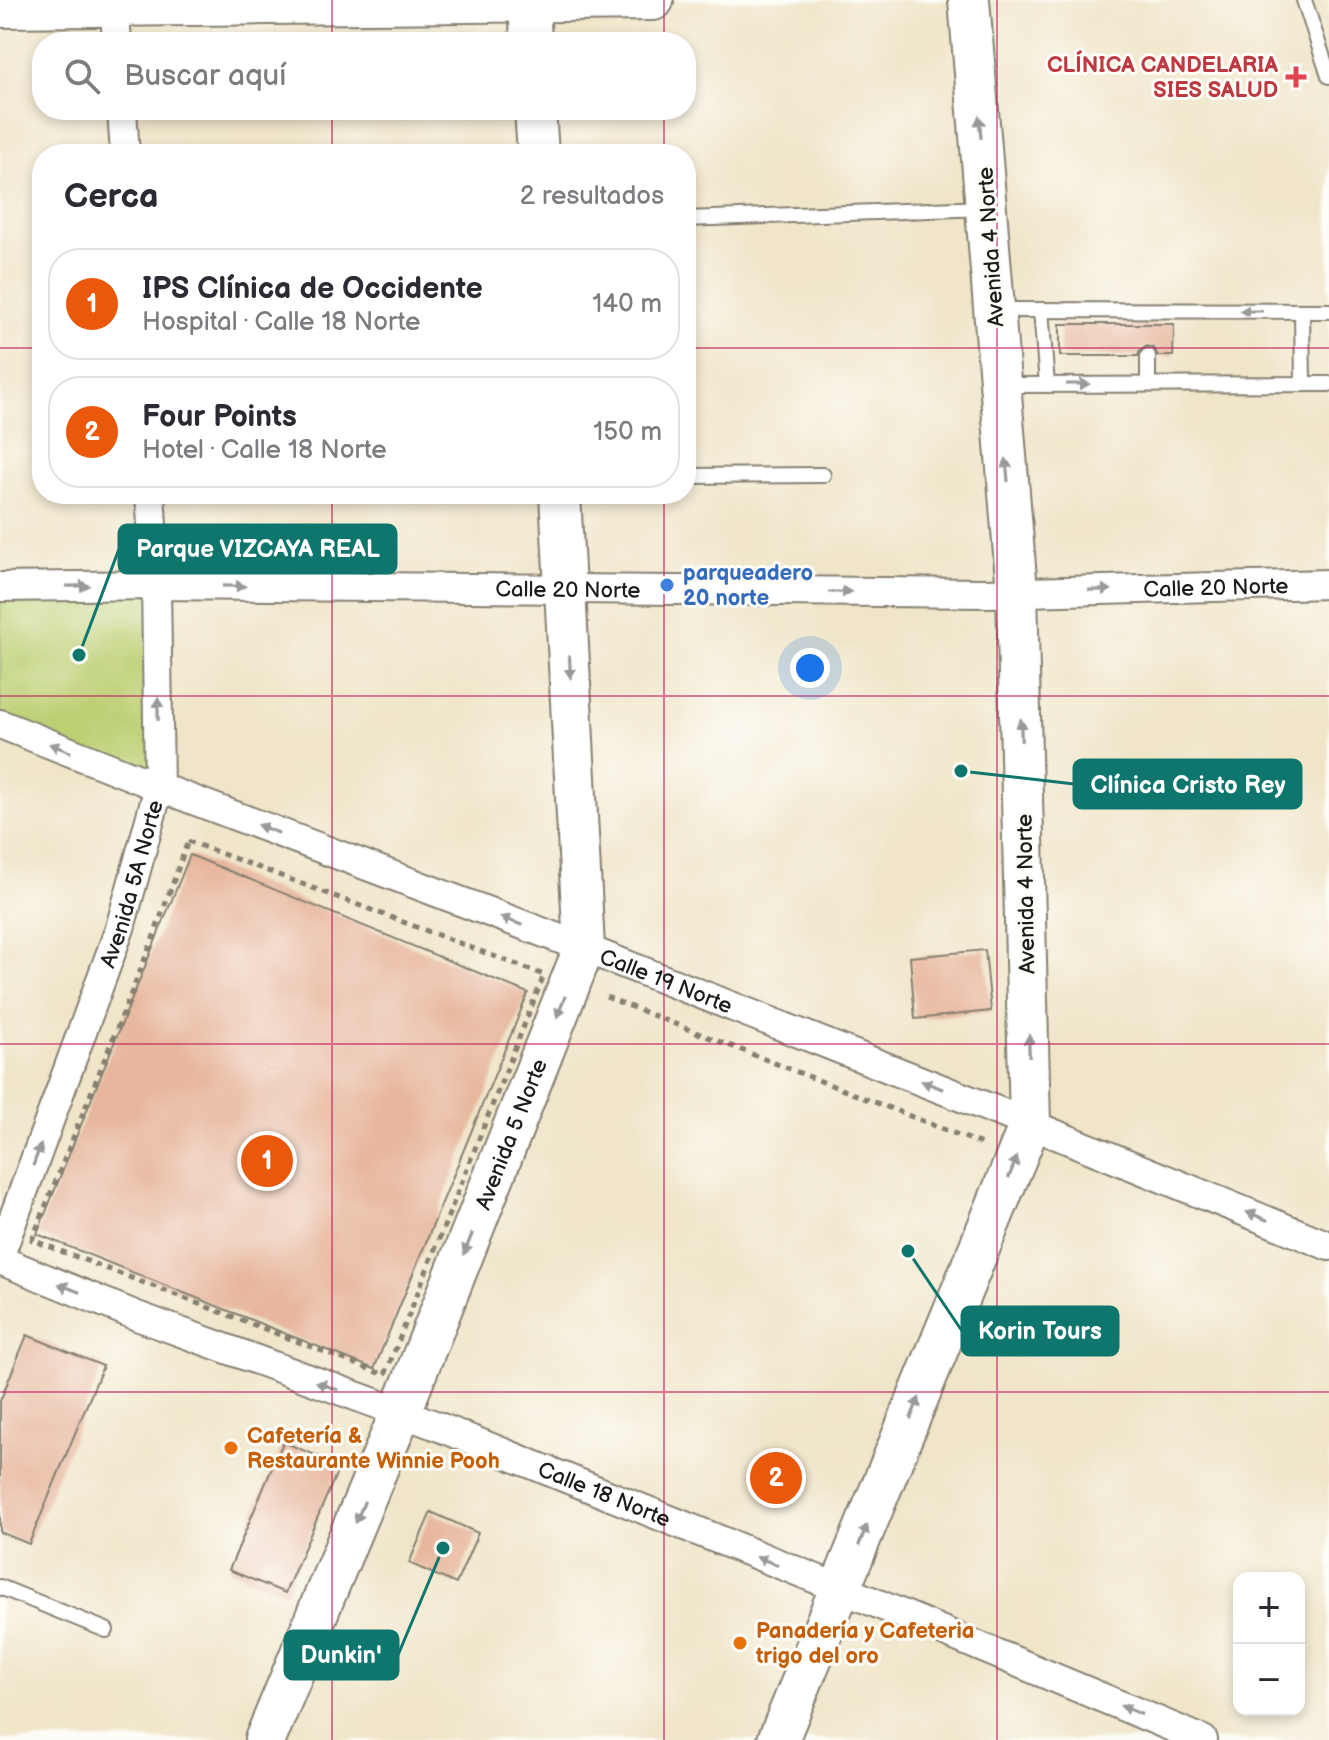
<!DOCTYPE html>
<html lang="es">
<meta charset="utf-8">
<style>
:root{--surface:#fff;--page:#f7f7f7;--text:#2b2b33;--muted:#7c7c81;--line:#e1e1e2;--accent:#ea580c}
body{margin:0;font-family:"Balsamiq Sans",sans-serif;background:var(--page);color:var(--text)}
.controls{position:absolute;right:24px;bottom:24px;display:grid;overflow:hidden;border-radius:16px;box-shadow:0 4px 12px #0003}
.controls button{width:72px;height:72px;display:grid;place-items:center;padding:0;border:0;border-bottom:2px solid var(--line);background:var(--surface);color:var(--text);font:40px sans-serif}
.you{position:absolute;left:810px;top:668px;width:28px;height:28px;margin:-20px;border:6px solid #fff;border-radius:50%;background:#1a73e8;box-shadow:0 0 0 12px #1a73e833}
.badge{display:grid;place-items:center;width:52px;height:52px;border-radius:50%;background:var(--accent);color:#fff;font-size:26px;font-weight:700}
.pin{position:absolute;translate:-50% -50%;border:4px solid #fff;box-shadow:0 2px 8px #0006}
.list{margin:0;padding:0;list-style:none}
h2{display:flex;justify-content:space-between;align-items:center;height:104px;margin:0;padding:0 32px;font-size:34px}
h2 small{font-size:26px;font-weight:400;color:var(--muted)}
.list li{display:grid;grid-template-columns:52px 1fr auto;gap:24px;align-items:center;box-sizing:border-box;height:112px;margin:0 16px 16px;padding:0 16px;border:2px solid var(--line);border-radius:32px}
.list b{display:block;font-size:30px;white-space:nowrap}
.list p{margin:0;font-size:26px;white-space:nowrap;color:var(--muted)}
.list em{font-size:26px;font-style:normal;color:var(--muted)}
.icon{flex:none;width:44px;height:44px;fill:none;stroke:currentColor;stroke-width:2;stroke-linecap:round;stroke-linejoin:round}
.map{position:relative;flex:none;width:1329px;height:1740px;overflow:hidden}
.search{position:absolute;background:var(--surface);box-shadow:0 4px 12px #0003;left:32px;top:32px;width:664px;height:88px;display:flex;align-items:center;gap:20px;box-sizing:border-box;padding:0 28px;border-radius:32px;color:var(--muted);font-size:30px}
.panel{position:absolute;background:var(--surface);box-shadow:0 4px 12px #0003;left:32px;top:144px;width:664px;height:360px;border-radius:32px}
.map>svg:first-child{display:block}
</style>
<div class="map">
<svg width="1329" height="1740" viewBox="0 0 1329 1740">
<rect width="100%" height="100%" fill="#fdfcf7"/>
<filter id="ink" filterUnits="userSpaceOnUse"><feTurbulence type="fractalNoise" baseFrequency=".0125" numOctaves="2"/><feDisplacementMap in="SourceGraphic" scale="16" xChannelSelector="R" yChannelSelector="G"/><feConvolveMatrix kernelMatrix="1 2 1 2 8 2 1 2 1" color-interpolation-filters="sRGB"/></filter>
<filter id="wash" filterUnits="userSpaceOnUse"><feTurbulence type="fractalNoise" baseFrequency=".006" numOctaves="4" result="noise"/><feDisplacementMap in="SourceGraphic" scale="32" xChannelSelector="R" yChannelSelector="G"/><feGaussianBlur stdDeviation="1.8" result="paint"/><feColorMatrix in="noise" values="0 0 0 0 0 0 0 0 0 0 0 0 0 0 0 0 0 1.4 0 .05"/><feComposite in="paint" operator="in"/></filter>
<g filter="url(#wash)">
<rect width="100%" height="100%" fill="#f0e5c9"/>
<polygon fill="#bccf72" stroke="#6c7647" stroke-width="2" points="156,585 159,787 0,724 0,587"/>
<g id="blocks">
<g fill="#e7b69c">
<polygon points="1060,324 1174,324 1173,356 1158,356 1154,348 1147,346 1140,350 1138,356 1060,356"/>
<polygon points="190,855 528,993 374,1369 37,1234"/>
<polygon points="985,950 991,1011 915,1019 910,957"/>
<polygon points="27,1335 103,1366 29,1544 0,1532 0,1401"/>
<polygon points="283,1442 340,1465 285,1593 229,1570"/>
<polygon points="431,1512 478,1533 456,1584 409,1563"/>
</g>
</g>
</g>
<g filter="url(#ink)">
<use href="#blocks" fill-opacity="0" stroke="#868072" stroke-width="2"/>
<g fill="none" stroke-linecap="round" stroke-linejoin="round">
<g stroke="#868072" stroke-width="18">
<g id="lane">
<polyline points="1304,0 1329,76"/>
<polyline points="686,219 985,208"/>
<polyline points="997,310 1329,311"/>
<polyline points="1041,310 1047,385"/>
<polyline points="1302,311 1303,384"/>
<polyline points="1148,384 1148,356"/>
<polyline points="1001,385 1329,384"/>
<polyline points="686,476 823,475"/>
<polyline points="0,1587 106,1630"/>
</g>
</g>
<g stroke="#868072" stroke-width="32">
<g id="street">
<polyline points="114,0 117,42"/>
<polyline points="122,110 125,154"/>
<path id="s1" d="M0,587l156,-2 829,8 344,-9"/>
<path id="s2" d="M0,724l159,63 425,161 446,176 299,122"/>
<path id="s3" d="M0,1255l120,-327 39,-141 -3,-202 -6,-91"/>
<path id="s4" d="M0,1260l137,56 295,108 439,177 332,139"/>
</g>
</g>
<g stroke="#868072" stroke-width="44">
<g id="secondary">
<polyline points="529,0 531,42"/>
<polyline points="0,7 653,0"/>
<polyline points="535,110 538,154"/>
<path id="s5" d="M265,1740l135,-326 184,-466 -24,-454"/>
<polyline points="778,1740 1030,1124 1017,591 969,0"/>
</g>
</g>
<g stroke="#868072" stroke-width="5" stroke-dasharray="6 6" stroke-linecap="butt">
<polygon points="188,841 544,975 385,1375 32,1240 152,941"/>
<polyline points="606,997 984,1145"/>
</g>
<use href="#lane" stroke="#fff" stroke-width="14"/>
<use href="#street" stroke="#fff" stroke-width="28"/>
<use href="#secondary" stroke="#fff" stroke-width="40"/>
</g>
<defs><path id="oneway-solid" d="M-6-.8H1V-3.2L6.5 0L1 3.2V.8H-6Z" transform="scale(2)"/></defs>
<g fill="#999">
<use href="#oneway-solid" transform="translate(980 127) rotate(-95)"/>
<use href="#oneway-solid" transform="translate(1251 311) rotate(-180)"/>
<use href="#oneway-solid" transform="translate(1078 384)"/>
<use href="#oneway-solid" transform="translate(1007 470) rotate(-95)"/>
<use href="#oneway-solid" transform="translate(78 586) rotate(-1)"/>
<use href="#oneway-solid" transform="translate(234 586) rotate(1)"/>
<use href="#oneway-solid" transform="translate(1100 590) rotate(-1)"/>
<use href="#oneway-solid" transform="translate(840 592)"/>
<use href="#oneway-solid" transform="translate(570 667) rotate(87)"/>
<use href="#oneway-solid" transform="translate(158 709) rotate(-91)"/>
<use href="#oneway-solid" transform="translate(1021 730) rotate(-91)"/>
<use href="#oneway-solid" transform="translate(60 748) rotate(-158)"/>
<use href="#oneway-solid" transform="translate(268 829) rotate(-159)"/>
<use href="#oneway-solid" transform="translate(511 921) rotate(-159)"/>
<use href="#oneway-solid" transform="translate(561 1007) rotate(111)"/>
<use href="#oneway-solid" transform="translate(1029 1046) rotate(-91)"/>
<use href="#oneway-solid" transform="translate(932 1085) rotate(-159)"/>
<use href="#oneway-solid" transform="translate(37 1155) rotate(-70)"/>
<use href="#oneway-solid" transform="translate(1013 1167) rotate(-68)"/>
<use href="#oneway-solid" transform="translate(1257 1216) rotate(-158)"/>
<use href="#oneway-solid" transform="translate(468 1244) rotate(112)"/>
<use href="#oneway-solid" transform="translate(69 1288) rotate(-158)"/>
<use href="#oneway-solid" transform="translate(327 1386) rotate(-160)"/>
<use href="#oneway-solid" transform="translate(915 1408) rotate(-68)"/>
<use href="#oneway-solid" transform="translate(360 1512) rotate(113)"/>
<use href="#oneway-solid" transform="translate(863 1535) rotate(-68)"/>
<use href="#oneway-solid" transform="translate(767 1561) rotate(-158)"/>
<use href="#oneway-solid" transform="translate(1131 1710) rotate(-157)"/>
</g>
</g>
<path fill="none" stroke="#c2185b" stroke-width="2" stroke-opacity="0.55" d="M332,0v42M664,0v42M997,0v1740M332,110v44M664,110v44M0,348h42M686,348h643M332,494v1246M664,494v1246M0,696h1329M0,1044h1329M0,1392h1329"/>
<path fill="#e0444e" stroke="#fdfcf7" stroke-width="3" d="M1292 65h8v8h8v8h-8v8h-8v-8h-8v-8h8z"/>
<circle fill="#3f7fe0" stroke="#fdfcf7" stroke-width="3" cx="667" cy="585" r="8"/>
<g fill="#e8710a" stroke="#fdfcf7" stroke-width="3">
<circle cx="231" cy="1448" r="8"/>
<circle cx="740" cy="1643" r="8"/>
</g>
<g text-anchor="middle" stroke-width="6" stroke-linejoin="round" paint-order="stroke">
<g font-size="22" font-weight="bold" fill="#be3a42" stroke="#fdfcf7" text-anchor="end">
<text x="1278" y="72">CLÍNICA CANDELARIA<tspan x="1278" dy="25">SIES SALUD</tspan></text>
</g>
<g font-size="22" fill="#1c1c1c" stroke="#fdfcf7">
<text transform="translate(990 247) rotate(-94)" y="8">Avenida 4 Norte</text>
<text dy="8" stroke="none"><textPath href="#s1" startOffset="1216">Calle 20 Norte</textPath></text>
<text dy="8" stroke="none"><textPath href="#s1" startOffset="568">Calle 20 Norte</textPath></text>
<text dy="8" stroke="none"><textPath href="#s3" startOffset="394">Avenida 5A Norte</textPath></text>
<text transform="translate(1025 894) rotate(-91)" y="8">Avenida 4 Norte</text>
<text dy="8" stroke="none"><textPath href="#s2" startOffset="714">Calle 19 Norte</textPath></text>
<text dy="8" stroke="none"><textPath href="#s5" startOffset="654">Avenida 5 Norte</textPath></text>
<text dy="8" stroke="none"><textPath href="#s4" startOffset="648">Calle 18 Norte</textPath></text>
</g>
<g font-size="22" font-weight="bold" fill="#366cbe" stroke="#fdfcf7" text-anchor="start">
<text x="683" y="580">parqueadero<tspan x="683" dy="25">20 norte</tspan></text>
</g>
<g font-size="22" font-weight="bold" fill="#c56008" stroke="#fdfcf7" text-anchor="start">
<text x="247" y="1443">Cafetería &amp;<tspan x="247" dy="25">Restaurante Winnie Pooh</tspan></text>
<text x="756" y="1638">Panadería y Cafeteria<tspan x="756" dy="25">trigo del oro</tspan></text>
</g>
</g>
<path fill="none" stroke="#0f766e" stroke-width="3" d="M79 655L119 549M961 771L1074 784M908 1251L962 1331M443 1548L398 1655"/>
<g fill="#0f766e" stroke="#fdfcf7" stroke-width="3">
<circle cx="79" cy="655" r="8"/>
<circle cx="961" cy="771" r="8"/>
<circle cx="908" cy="1251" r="8"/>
<circle cx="443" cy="1548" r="8"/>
</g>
<g fill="#0f766e" stroke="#0f766e" stroke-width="3">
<rect x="119" y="525" width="277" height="48" rx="8"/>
<rect x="1074" y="760" width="227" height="48" rx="8"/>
<rect x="962" y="1307" width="156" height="48" rx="8"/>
<rect x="285" y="1631" width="113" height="48" rx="8"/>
</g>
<g font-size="24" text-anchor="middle" font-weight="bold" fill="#fff">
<text x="258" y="557">Parque VIZCAYA REAL</text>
<text x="1188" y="793">Clínica Cristo Rey</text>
<text x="1040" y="1339">Korin Tours</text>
<text x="341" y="1663">Dunkin'</text>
</g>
</svg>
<div class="controls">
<button>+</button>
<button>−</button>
</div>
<div class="you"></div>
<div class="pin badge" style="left:267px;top:1161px">1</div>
<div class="pin badge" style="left:776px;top:1478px">2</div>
<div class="search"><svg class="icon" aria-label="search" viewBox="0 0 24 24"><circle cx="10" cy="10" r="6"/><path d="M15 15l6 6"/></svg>Buscar aquí</div>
<section class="panel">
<h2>Cerca<small>2 resultados</small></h2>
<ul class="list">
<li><span class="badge">1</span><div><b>IPS Clínica de Occidente</b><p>Hospital · Calle 18 Norte</p></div><em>140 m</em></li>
<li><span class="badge">2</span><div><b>Four Points</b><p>Hotel · Calle 18 Norte</p></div><em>150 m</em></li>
</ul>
</section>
</div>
